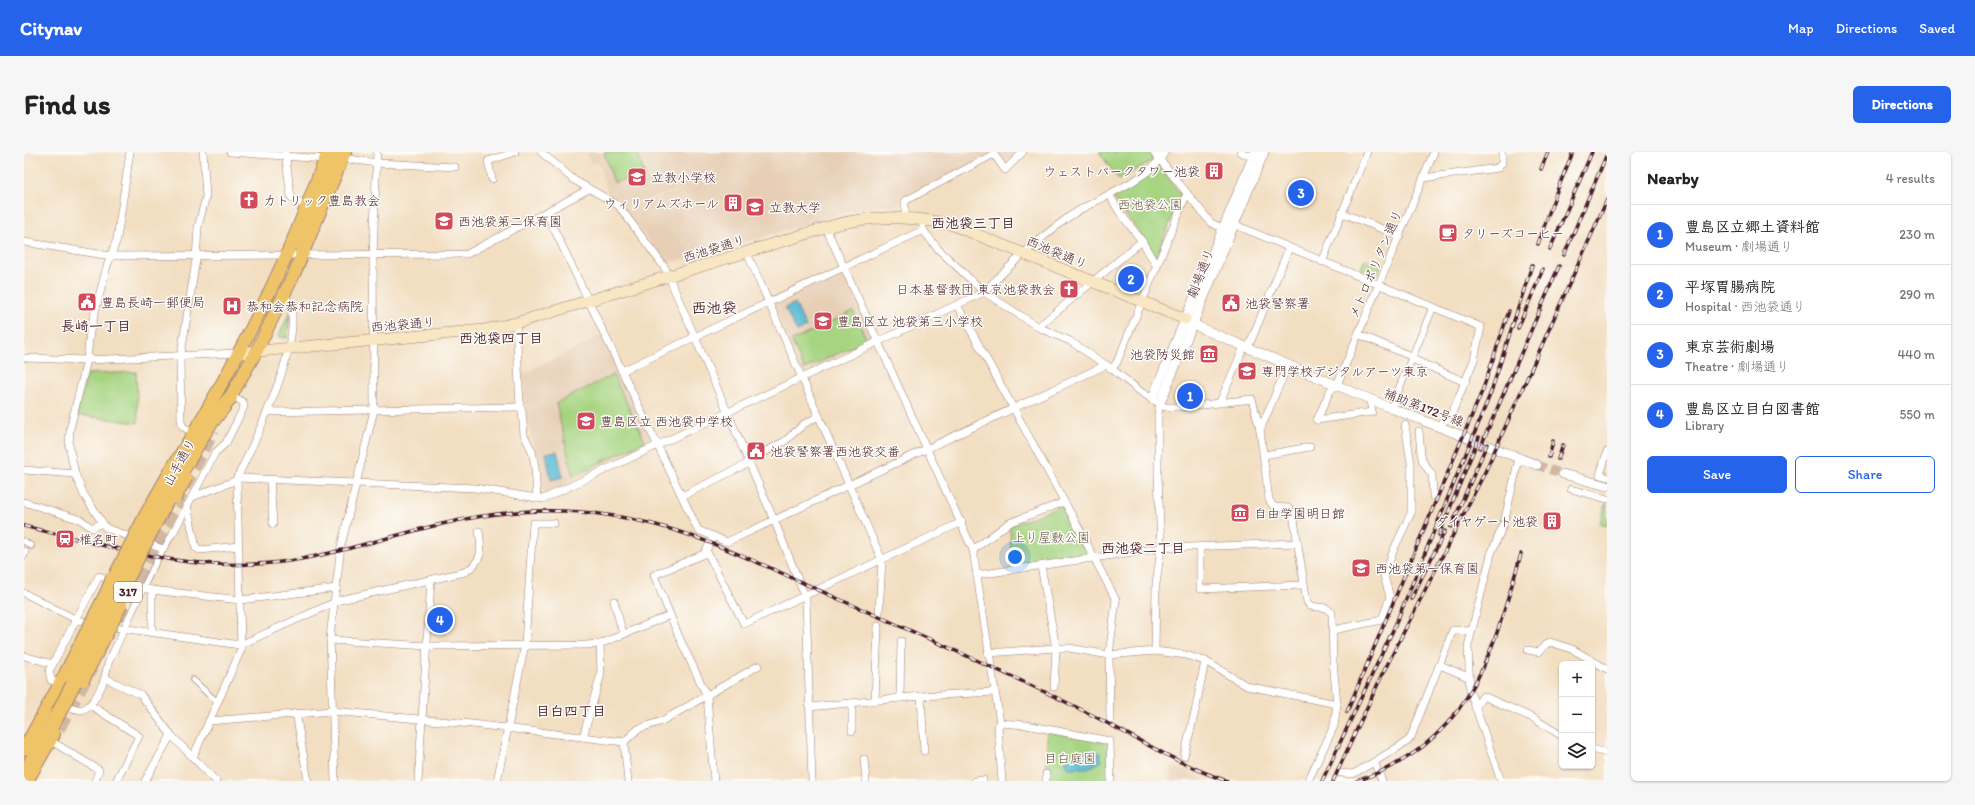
<!DOCTYPE html>
<meta charset="utf-8">
<style>
:root{--surface:#fff;--page:#f6f6f6;--text:#222;--muted:#767676;--line:#e0e0e0;--accent:#2563eb}
body{margin:0;font-family:Itim,"Klee One",sans-serif;background:var(--page);color:var(--text)}
.controls{position:absolute;right:12px;bottom:12px;display:grid;overflow:hidden;border-radius:6px;box-shadow:0 1px 3px #0004}
.controls button{width:36px;height:36px;display:grid;place-items:center;padding:0;border:0;border-bottom:1px solid var(--line);background:var(--surface);color:var(--text);font:20px sans-serif}
.you{position:absolute;left:991px;top:405px;width:14px;height:14px;margin:-10px;border:3px solid #fff;border-radius:50%;background:#1a73e8;box-shadow:0 0 0 6px #1a73e833}
.badge{display:grid;place-items:center;width:26px;height:26px;border-radius:50%;background:var(--accent);color:#fff;font-size:13px;font-weight:700}
.pin{position:absolute;translate:-50% -50%;border:2px solid #fff;box-shadow:0 1px 4px #0006}
.list{margin:0;padding:0;list-style:none}
h2{display:flex;justify-content:space-between;align-items:center;height:52px;margin:0;padding:0 16px;font-size:17px}
h2 small{font-size:13px;font-weight:400;color:var(--muted)}
.list li{display:grid;grid-template-columns:26px 1fr auto;gap:12px;align-items:center;box-sizing:border-box;height:60px;padding:0 16px;border-top:1px solid var(--line)}
.list b{display:block;font-size:15px;white-space:nowrap}
.list p{margin:0;font-size:13px;white-space:nowrap;color:var(--muted)}
.list em{font-size:13px;font-style:normal;color:var(--muted)}
.actions{display:flex;gap:8px;padding:12px 16px}
.actions a{flex:1;padding:9px 0;border:1px solid var(--accent);border-radius:6px;text-align:center;font-size:14px;color:var(--accent)}
.actions .main{background:var(--accent);color:#fff}
.icon{flex:none;width:22px;height:22px;fill:none;stroke:currentColor;stroke-width:2;stroke-linecap:round;stroke-linejoin:round}
.map{position:relative;flex:none;width:1583px;height:629px;overflow:hidden;border-radius:6px}
header{display:flex;align-items:center;gap:24px;box-sizing:border-box;height:56px;padding:0 20px;background:var(--accent);color:#fff}
header strong{font-size:19px}
nav{display:flex;gap:22px;margin-inline-start:auto;font-size:14px}
.intro{display:flex;align-items:center;justify-content:space-between;box-sizing:border-box;height:96px;padding:0 24px}
h1{margin:0;font-size:28px}
.button{padding:10px 18px;border-radius:6px;background:var(--accent);color:#fff;font-size:14px;font-weight:700}
main{display:flex;gap:24px;padding:0 24px}
aside{flex:1;background:var(--surface);border-radius:6px;box-shadow:0 1px 3px #0004}
.map>svg:first-child{display:block}
</style>
<header>
<strong>Citynav</strong>
<nav><a>Map</a><a>Directions</a><a>Saved</a></nav>
</header>
<div class="intro"><h1>Find us</h1><a class="button">Directions</a></div>
<main>
<div class="map">
<svg width="1583" height="629" viewBox="0 0 1583 629">
<rect width="100%" height="100%" fill="#fdfcf7"/>
<filter id="ink" filterUnits="userSpaceOnUse"><feTurbulence type="fractalNoise" baseFrequency=".025" numOctaves="2"/><feDisplacementMap in="SourceGraphic" scale="8" xChannelSelector="R" yChannelSelector="G"/><feConvolveMatrix kernelMatrix="1 2 1 2 8 2 1 2 1" color-interpolation-filters="sRGB"/></filter>
<filter id="wash" filterUnits="userSpaceOnUse"><feTurbulence type="fractalNoise" baseFrequency=".012" numOctaves="4" result="noise"/><feDisplacementMap in="SourceGraphic" scale="16" xChannelSelector="R" yChannelSelector="G"/><feGaussianBlur stdDeviation="0.9" result="paint"/><feColorMatrix in="noise" values="0 0 0 0 0 0 0 0 0 0 0 0 0 0 0 0 0 1.4 0 .05"/><feComposite in="paint" operator="in"/></filter>
<g filter="url(#wash)">
<rect width="100%" height="100%" fill="#f2dec1"/>
<g fill="#e7cfb5">
<polygon points="562,0 639,0 651,37 649,39 600,55 592,46 584,43 575,11 567,12"/>
<polygon points="640,0 971,0 917,28 876,45 876,53 835,56 689,100 642,111 600,56 653,40"/>
<polygon points="973,0 995,0 982,13"/>
<polygon points="819,118 850,187 778,222 749,150"/>
<polygon points="579,183 630,291 520,344 501,259 499,222"/>
<polygon points="1148,613 1181,629 1145,629"/>
</g>
<g fill="#a6d481" stroke="#787a56">
<polygon points="580,0 613,0 620,21 590,31"/>
<polygon points="1075,0 1124,0 1129,8 1095,28"/>
<polygon points="1135,15 1157,42 1157,44 1132,105 1128,102 1119,86 1090,47 1090,43"/>
<polygon points="1341,107 1357,114 1353,123 1337,116"/>
<polygon points="829,159 843,188 780,217 768,189"/>
<polygon points="266,160 263,186 254,185"/>
<polygon points="112,220 114,271 53,263 63,222"/>
<polygon points="589,223 621,289 549,324 532,251"/>
<polygon points="1582,351 1583,351 1583,374 1576,371"/>
<polygon points="1039,353 1067,403 987,416 986,374"/>
<polygon points="1023,579 1086,591 1086,629 1023,629"/>
</g>
<g fill="#54b9d3" stroke="#4f6c7f">
<polygon points="771,151 782,175 773,180 761,156"/>
<polygon points="533,299 539,325 527,328 522,301"/>
<polygon points="1065,598 1076,601 1077,610 1064,616 1045,616 1041,613 1044,606 1050,606 1058,599"/>
</g>
</g>
<g filter="url(#ink)">
<g fill="none" stroke-linecap="round" stroke-linejoin="round">
<polyline stroke="#d0b8a3" stroke-width="9" stroke-dasharray="9 4.5" stroke-linecap="butt" points="1513,313 1539,322"/>
<g stroke="#d0b8a3" stroke-width="14" stroke-dasharray="14 7" stroke-linecap="butt">
<polyline points="93,466 189,278"/>
<polyline points="24,595 67,516"/>
</g>
<g stroke="#9e7e76" stroke-width="7">
<g id="pedestrian">
<polyline points="0,389 7,394"/>
<polyline points="119,436 132,410 149,381"/>
<polyline points="169,528 193,550"/>
</g>
</g>
<g stroke="#9e7e76" stroke-width="8">
<g id="minor">
<polyline points="106,0 93,87 83,114 66,179 63,208 46,277 45,293 51,322 60,343 82,376 139,397"/>
<polyline points="206,0 301,7"/>
<polyline points="261,0 267,45 281,54"/>
<polyline points="517,0 550,28 594,53 641,116 750,368 782,447 788,629"/>
<polyline points="1130,0 1187,71 1199,76 1209,72 1457,175 1450,208 1426,266 1418,270"/>
<polyline points="1216,0 1229,5"/>
<polyline points="1343,0 1318,61 1376,84"/>
<polyline points="318,6 353,11 431,15"/>
<polyline points="1400,26 1474,16 1478,11 1478,0"/>
<polyline points="468,27 464,9 491,0"/>
<polyline points="1086,44 1096,61 1118,89 1133,115"/>
<polyline points="522,60 674,378 703,390 1082,213"/>
<polyline points="881,65 881,49 970,2 981,18 999,0"/>
<polyline points="899,67 899,78 914,97 960,140 1014,175 1046,189 1088,217 1117,240 1141,255 1162,255 1228,247 1236,278 1245,348 1250,355 1264,356 1269,362 1283,450 1286,454 1302,456 1308,461 1309,509 1313,552 1310,574 1284,629"/>
<polyline points="802,76 949,398 976,571 974,575 978,629"/>
<polyline points="0,90 87,104 443,102 565,37"/>
<polyline points="723,101 858,408 855,461"/>
<polyline points="1298,110 1318,61"/>
<path d="M260,143c30,29 -31,150 -47,183l238,10 68,11 441,-207c25,-26 52,-51 82,-73 27,-21 83,-37 99,-67"/>
<polyline points="933,153 1051,369 1092,448 1085,503 1086,569"/>
<polyline points="492,171 496,255 498,258 500,283 508,299 511,315 513,346"/>
<polyline points="1014,175 1118,89"/>
<polyline points="1334,182 1389,205"/>
<polyline points="1224,196 1265,96"/>
<polyline points="0,206 63,208 214,201"/>
<polyline points="1388,207 1441,230"/>
<polyline points="1088,217 1093,210 1163,41"/>
<polyline points="598,219 899,78"/>
<polyline points="1196,250 1220,195"/>
<polyline points="1367,256 1409,155"/>
<polyline points="245,260 496,255"/>
<polyline points="1293,268 1306,239 1313,233 1410,0"/>
<polyline points="1293,268 1348,260 1346,248"/>
<polyline points="1236,278 1264,213"/>
<polyline points="1395,279 1397,302 1399,310 1408,323 1409,344"/>
<polyline points="170,281 159,275 157,269 156,208 172,108 174,75 182,44 179,0"/>
<polyline points="1583,300 1576,323 1583,325"/>
<polyline points="1240,303 1286,295"/>
<polyline points="724,309 761,289 780,272 795,264"/>
<polyline points="0,318 51,322"/>
<polyline points="246,327 249,372"/>
<polyline points="1547,337 1583,347"/>
<polyline points="658,344 725,311"/>
<polyline points="168,345 213,328"/>
<polyline points="0,350 57,368 68,376 78,371"/>
<polyline points="163,353 172,396 176,398 215,394"/>
<polyline points="149,381 191,301 202,291 220,255 219,250 207,243"/>
<polyline points="690,384 680,402 630,423 655,485 683,544 690,629"/>
<polyline points="1176,395 1176,437 1280,433"/>
<polyline points="949,398 985,371 1040,350"/>
<polyline points="683,400 720,472 938,370"/>
<polyline points="0,403 1,399"/>
<polyline points="1017,414 1032,496 1030,535"/>
<polyline points="953,423 1137,396 1274,391"/>
<polyline points="0,441 53,468 69,471"/>
<polyline points="590,449 599,482"/>
<path d="M83,474l133,19 100,-45 125,-28c18,-11 17,-22 14,-41"/>
<polyline points="1309,478 1358,468 1366,445 1360,424 1370,397 1387,361 1387,311 1381,273"/>
<polyline points="128,481 128,438"/>
<polyline points="306,488 404,494 562,493 576,492 646,463"/>
<polyline points="1504,498 1515,500 1521,493 1526,490 1548,497 1583,517"/>
<polyline points="1131,499 1132,432 1137,396 1134,324 1134,262 1136,251"/>
<polyline points="964,501 1032,496 1045,496 1085,503 1131,499 1162,503 1181,509 1223,534 1313,552"/>
<polyline points="0,504 29,512"/>
<polyline points="1416,513 1444,525"/>
<polyline points="81,526 117,543 147,583 192,629"/>
<polyline points="36,532 27,528 25,519 75,424 98,432 128,438 216,448 313,436"/>
<polyline points="897,544 900,599"/>
<polyline points="876,546 877,489"/>
<polyline points="851,548 854,474"/>
<polyline points="828,551 828,579"/>
<polyline points="66,553 115,584 92,629"/>
<path d="M45,555l12,3c10,-2 17,-16 21,-25 4,-7 4,-16 7,-24 12,-24 22,-48 34,-73"/>
<polyline points="785,555 897,544 970,540"/>
<polyline points="1451,556 1459,544 1509,566 1538,584"/>
<polyline points="272,561 284,629"/>
<polyline points="185,569 308,559 448,572 600,590"/>
<polyline points="976,571 1002,573 1086,589 1087,629"/>
<polyline points="559,585 577,522 576,492"/>
<polyline points="27,589 75,618 71,629"/>
<polyline points="600,590 614,577 638,569 734,514"/>
<polyline points="600,590 604,629"/>
<polyline points="1568,597 1583,601"/>
<polyline points="1160,604 1171,560 1181,509"/>
<polyline points="169,605 217,498 213,326"/>
<polyline points="840,607 842,629"/>
<polyline points="1317,621 1329,622 1350,610"/>
<polyline points="1022,622 1022,629"/>
<polyline points="121,629 147,583"/>
<polyline points="311,629 306,485 317,394 350,258 349,103 353,0"/>
<polyline points="394,629 407,428"/>
<polyline points="473,629 501,492 509,371 530,371"/>
<polyline points="951,629 959,628"/>
<polyline points="1358,629 1350,610 1384,589 1387,585 1429,478 1448,479"/>
<polyline points="1477,629 1446,539 1444,494 1467,402 1480,371 1495,306"/>
</g>
</g>
<g stroke="#9e7e76" stroke-width="10">
<g id="tertiary">
<polyline points="1161,167 1179,177 1367,256 1513,313"/>
<polyline points="1128,247 1231,0"/>
<polyline points="1136,251 1240,0"/>
<polyline points="1539,322 1583,334"/>
</g>
</g>
<g stroke="#9e7e76" stroke-width="12">
<path id="secondary" d="M214,201l246,-23 32,-7 319,-98c40,-11 78,-9 118,0l232,94"/>
</g>
<g stroke="#9e7e76" stroke-width="14">
<g id="primary">
<polyline points="201,254 232,200 270,122 321,0"/>
<path d="M147,318c42,-68 82,-140 115,-214 15,-34 28,-69 42,-104"/>
<polyline points="0,597 40,524"/>
<polyline points="3,629 30,582"/>
</g>
</g>
<g stroke="#9e7e76" stroke-width="16">
<g id="motorway">
<polyline points="278,101 288,59 312,0"/>
<polyline points="155,324 183,276 206,246"/>
<polyline points="0,622 33,564"/>
</g>
</g>
<use href="#pedestrian" stroke="#fff" stroke-width="5.5"/>
<use href="#minor" stroke="#fff" stroke-width="7"/>
<use href="#tertiary" stroke="#fff" stroke-width="9"/>
<use href="#secondary" stroke="#f9e7c3" stroke-width="11"/>
<use href="#primary" stroke="#efc469" stroke-width="12"/>
<use href="#motorway" stroke="#efc469" stroke-width="14"/>
<g stroke="#4a1f2b" stroke-width="3.5">
<g id="rail">
<polyline points="1517,17 1524,0"/>
<polyline points="1514,92 1532,41 1549,0"/>
<polyline points="1526,97 1568,0"/>
<polyline points="1540,103 1583,2"/>
<polyline points="1494,176 1519,117"/>
<polyline points="1456,296 1535,114"/>
<polyline points="1525,305 1529,289"/>
<polyline points="1534,307 1539,293"/>
<path d="M0,374c88,21 165,47 257,36 55,-7 108,-26 161,-38 54,-13 110,-17 165,-9 81,11 153,49 227,82 84,37 168,73 250,114 46,23 94,54 143,70"/>
<polyline points="1427,375 1463,292"/>
<polyline points="1415,383 1455,285"/>
<polyline points="1387,447 1421,379"/>
<polyline points="1323,560 1459,237 1485,159"/>
<polyline points="1298,629 1370,476 1453,275 1467,240 1508,113"/>
<polyline points="1309,629 1358,523 1461,320 1583,48"/>
<path d="M1333,629c113,-39 134,-123 164,-227"/>
</g>
</g>
<use href="#rail" stroke="#fdfcf7" stroke-width="2" stroke-dasharray="6" stroke-linecap="butt"/>
<g stroke="#9e7e76" stroke-width="14" stroke-linecap="butt">
<g id="primary-bridge">
<polyline points="151,346 162,326"/>
<polyline points="40,524 122,362 147,318"/>
<polyline points="59,528 97,453"/>
</g>
</g>
<g stroke="#9e7e76" stroke-width="16" stroke-linecap="butt">
<g id="motorway-bridge">
<polyline points="80,451 89,426"/>
<polyline points="33,564 155,324"/>
</g>
</g>
<use href="#primary-bridge" stroke="#efc469" stroke-width="12"/>
<use href="#motorway-bridge" stroke="#efc469" stroke-width="14"/>
</g>
</g>
<defs>
<g id="building-square" transform="scale(1)"><rect x="-9" y="-9" width="18" height="18" rx="4" fill="#d1495b" stroke="#fdfcf7"/><path d="M-4-6H4V6H1V3H-1V6H-4ZM-2.5-4.3h1.7v1.8h-1.7ZM.8-4.3h1.7v1.8H.8ZM-2.5-1h1.7V.8h-1.7ZM.8-1h1.7V.8H.8Z" fill="#fff"/></g>
<g id="school-square" transform="scale(1)"><rect x="-9" y="-9" width="18" height="18" rx="4" fill="#d1495b" stroke="#fdfcf7"/><path d="M0-5L7-2L0 1L-7-2ZM-4 1L0 2.5L4 1V4Q0 6-4 4Z" fill="#fff"/></g>
<g id="church-square" transform="scale(1)"><rect x="-9" y="-9" width="18" height="18" rx="4" fill="#d1495b" stroke="#fdfcf7"/><path d="M-1.2-6h2.4v3.5h3.3v2.4h-3.3V6h-2.4V-.1h-3.3v-2.4h3.3Z" fill="#fff"/></g>
<g id="university-square" transform="scale(1)"><rect x="-9" y="-9" width="18" height="18" rx="4" fill="#d1495b" stroke="#fdfcf7"/><path d="M0-5L7-2L0 1L-7-2ZM-4 1L0 2.5L4 1V4Q0 6-4 4Z" fill="#fff"/></g>
<g id="cafe-square" transform="scale(1)"><rect x="-9" y="-9" width="18" height="18" rx="4" fill="#d1495b" stroke="#fdfcf7"/><path d="M-5.5-4.5H6V0H3Q3 3.5 0 3.5H-2.5Q-5.5 3.5-5.5 0ZM3-3.2v2h1.7v-2ZM-6 4.5H4V6H-6Z" fill="#fff"/></g>
<g id="civic-square" transform="scale(1)"><rect x="-9" y="-9" width="18" height="18" rx="4" fill="#d1495b" stroke="#fdfcf7"/><path d="M-.6-6.5H3V-4.5H.6V-3L4-1V1h2V6H-6V1h2V-1L-.6-3ZM-1.2 2.5V6h2.4V2.5Z" fill="#fff"/></g>
<g id="hospital-square" transform="scale(1)"><rect x="-9" y="-9" width="18" height="18" rx="4" fill="#d1495b" stroke="#fdfcf7"/><path d="M-5-5h3v3.5h4V-5h3V5h-3V1.5h-4V5h-3Z" fill="#fff"/></g>
<g id="museum-square" transform="scale(1)"><rect x="-9" y="-9" width="18" height="18" rx="4" fill="#d1495b" stroke="#fdfcf7"/><path d="M0-6L6-3V-2H-6V-3ZM-5-1h2V3h-2ZM-1-1h2V3h-2ZM3-1h2V3H3ZM-6 4H6V6H-6Z" fill="#fff"/></g>
<g id="station-square" transform="scale(1)"><rect x="-9" y="-9" width="18" height="18" rx="4" fill="#d1495b" stroke="#fdfcf7"/><path d="M-3-6H3Q5-6 5-4V2Q5 4 3 4L4.5 6H3L1.5 4h-3L-3 6H-4.5L-3 4Q-5 4-5 2V-4Q-5-6-3-6ZM-3.5-4v3h7v-3ZM-3.5 1v1.5H-2V1ZM2 1v1.5H3.5V1Z" fill="#fff"/></g>
</defs>
<g fill-rule="evenodd">
<use href="#building-square" x="1190" y="19"/>
<use href="#school-square" x="613" y="25"/>
<use href="#church-square" x="225" y="48"/>
<use href="#building-square" x="709" y="51"/>
<use href="#university-square" x="731" y="55"/>
<use href="#school-square" x="420" y="69"/>
<use href="#cafe-square" x="1424" y="81"/>
<use href="#church-square" x="1045" y="137"/>
<use href="#civic-square" x="63" y="150"/>
<use href="#civic-square" x="1207" y="151"/>
<use href="#hospital-square" x="208" y="154"/>
<use href="#school-square" x="799" y="169"/>
<use href="#museum-square" x="1185" y="202"/>
<use href="#university-square" x="1223" y="219"/>
<use href="#school-square" x="562" y="269"/>
<use href="#civic-square" x="732" y="299"/>
<use href="#museum-square" x="1216" y="361"/>
<use href="#building-square" x="1528" y="369"/>
<use href="#station-square" x="41" y="387"/>
<use href="#school-square" x="1337" y="416"/>
</g>
<g text-anchor="middle" stroke-width="3" stroke-linejoin="round" paint-order="stroke">
<rect fill="#fdfcf7" stroke="#806168" stroke-width="1" x="90" y="430" width="28" height="20" rx="3"/>
<g font-size="12" font-weight="bold" fill="#4a1f2b">
<text x="104" y="444">317</text>
</g>
<g font-size="13" fill="#4a1f2b" stroke="#fdfcf7" text-anchor="start">
<text x="1176" y="24" text-anchor="end">ウェストパークタワー池袋</text>
<text x="627" y="30">立教小学校</text>
<text x="239" y="53">カトリック豊島教会</text>
<text x="695" y="56" text-anchor="end">ウィリアムズホール</text>
<text x="745" y="60">立教大学</text>
<text x="434" y="74">西池袋第二保育園</text>
<text x="1438" y="86">タリーズコーヒー</text>
<text x="1031" y="142" text-anchor="end">日本基督教団 東京池袋教会</text>
<text x="77" y="155">豊島長崎一郵便局</text>
<text x="1221" y="156">池袋警察署</text>
<text x="222" y="159">恭和会恭和記念病院</text>
<text x="813" y="174">豊島区立 池袋第三小学校</text>
<text x="1171" y="207" text-anchor="end">池袋防災館</text>
<text x="1237" y="224">専門学校デジタルアーツ東京</text>
<text x="576" y="274">豊島区立 西池袋中学校</text>
<text x="746" y="304">池袋警察署西池袋交番</text>
<text x="1230" y="366">自由学園明日館</text>
<text x="1514" y="374" text-anchor="end">ダイヤゲート池袋</text>
<text x="55" y="392">椎名町</text>
<text x="1351" y="421">西池袋第一保育園</text>
</g>
<g font-size="13" fill="#665545" stroke="#fdfcf7">
<text x="1126" y="57">西池袋公園</text>
<text x="1027" y="390">上り屋敷公園</text>
<text x="1046" y="611">目白庭園</text>
</g>
<g font-size="13" fill="#4a1f2b" stroke="#fdfcf7">
<text transform="translate(690 96) rotate(-17)" y="5">西池袋通り</text>
<text transform="translate(1033 100) rotate(23)" y="5">西池袋通り</text>
<text transform="translate(1351 112) rotate(-67)" y="5">メトロポリタン通り</text>
<text transform="translate(1176 121) rotate(-68)" y="5">劇場通り</text>
<text transform="translate(379 172) rotate(-5)" y="5">西池袋通り</text>
<text transform="translate(1400 255) rotate(21)" y="5">補助第172号線</text>
<text transform="translate(155 310) rotate(-61)" y="5">山手通り</text>
</g>
<g font-size="14" font-weight="bold" fill="#4a1f2b" stroke="#fdfcf7">
<text x="949" y="76">西池袋三丁目</text>
<text x="72" y="179">長崎一丁目</text>
<text x="477" y="191">西池袋四丁目</text>
<text x="1119" y="401">西池袋二丁目</text>
<text x="547" y="564">目白四丁目</text>
</g>
<g font-size="15" font-weight="bold" fill="#4a1f2b" stroke="#fdfcf7">
<text x="690" y="161">西池袋</text>
</g>
</g>
</svg>
<div class="controls">
<button>+</button>
<button>−</button>
<button><svg class="icon" aria-label="layers" viewBox="0 0 24 24"><path d="M12 4l9 5-9 5-9-5zM3 14l9 5 9-5"/></svg></button>
</div>
<div class="you"></div>
<div class="pin badge" style="left:1166px;top:244px">1</div>
<div class="pin badge" style="left:1107px;top:127px">2</div>
<div class="pin badge" style="left:1277px;top:41px">3</div>
<div class="pin badge" style="left:416px;top:468px">4</div>
</div>
<aside>
<h2>Nearby<small>4 results</small></h2>
<ul class="list">
<li><span class="badge">1</span><div><b>豊島区立郷土資料館</b><p>Museum · 劇場通り</p></div><em>230 m</em></li>
<li><span class="badge">2</span><div><b>平塚胃腸病院</b><p>Hospital · 西池袋通り</p></div><em>290 m</em></li>
<li><span class="badge">3</span><div><b>東京芸術劇場</b><p>Theatre · 劇場通り</p></div><em>440 m</em></li>
<li><span class="badge">4</span><div><b>豊島区立目白図書館</b><p>Library</p></div><em>550 m</em></li>
</ul>
<div class="actions"><a class="main">Save</a><a>Share</a></div>
</aside>
</main>
